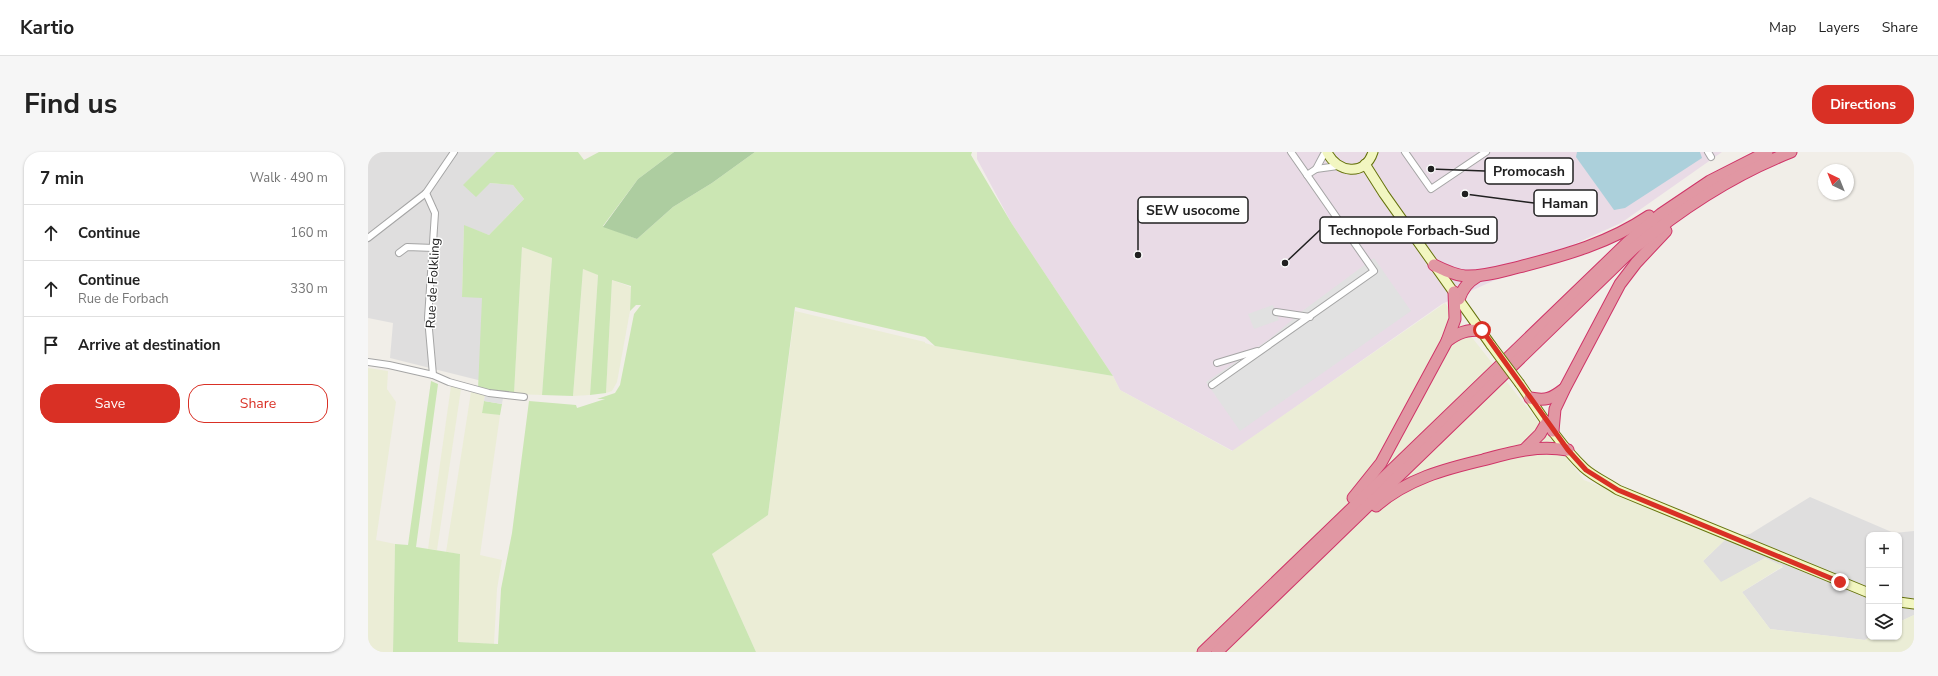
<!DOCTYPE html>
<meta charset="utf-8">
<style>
:root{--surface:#fff;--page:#f6f6f6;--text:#222;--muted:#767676;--line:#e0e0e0;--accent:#d93025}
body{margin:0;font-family:"Nunito Sans",sans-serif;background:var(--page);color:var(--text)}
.controls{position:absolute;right:12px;bottom:12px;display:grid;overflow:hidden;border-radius:8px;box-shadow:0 1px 3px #0004}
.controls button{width:36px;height:36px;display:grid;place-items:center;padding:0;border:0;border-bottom:1px solid var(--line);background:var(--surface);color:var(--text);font:20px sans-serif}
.compass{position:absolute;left:1450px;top:12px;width:36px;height:36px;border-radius:50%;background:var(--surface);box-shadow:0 1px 3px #0004;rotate:317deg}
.stop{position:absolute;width:12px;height:12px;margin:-9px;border:3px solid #d93025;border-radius:50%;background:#fff}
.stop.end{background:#d93025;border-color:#fff;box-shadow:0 1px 4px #0008}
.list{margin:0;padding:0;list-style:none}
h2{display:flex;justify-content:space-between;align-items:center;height:52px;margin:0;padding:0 16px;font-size:17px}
h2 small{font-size:13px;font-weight:400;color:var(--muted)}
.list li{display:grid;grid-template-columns:26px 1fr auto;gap:12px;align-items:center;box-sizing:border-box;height:56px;padding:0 16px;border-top:1px solid var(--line)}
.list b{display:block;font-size:15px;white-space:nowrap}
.list p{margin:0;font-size:13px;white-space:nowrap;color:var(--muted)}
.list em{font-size:13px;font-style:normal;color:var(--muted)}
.actions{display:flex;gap:8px;padding:12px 16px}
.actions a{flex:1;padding:9px 0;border:1px solid var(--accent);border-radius:16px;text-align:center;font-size:14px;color:var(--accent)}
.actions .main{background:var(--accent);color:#fff}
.icon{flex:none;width:22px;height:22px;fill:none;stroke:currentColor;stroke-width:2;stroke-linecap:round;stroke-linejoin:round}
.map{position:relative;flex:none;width:1546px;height:500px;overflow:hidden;border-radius:16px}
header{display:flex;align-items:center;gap:24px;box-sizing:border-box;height:56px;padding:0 20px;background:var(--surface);border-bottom:1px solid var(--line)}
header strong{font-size:19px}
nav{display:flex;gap:22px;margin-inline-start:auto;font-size:14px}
.intro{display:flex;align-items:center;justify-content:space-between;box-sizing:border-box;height:96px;padding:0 24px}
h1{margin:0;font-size:28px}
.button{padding:10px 18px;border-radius:16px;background:var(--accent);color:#fff;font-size:14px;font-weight:700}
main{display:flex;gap:24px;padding:0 24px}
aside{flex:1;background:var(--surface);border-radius:16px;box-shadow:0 1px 3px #0004}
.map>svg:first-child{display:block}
</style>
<header>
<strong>Kartio</strong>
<nav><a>Map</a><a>Layers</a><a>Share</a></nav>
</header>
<div class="intro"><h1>Find us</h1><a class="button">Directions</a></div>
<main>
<aside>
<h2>7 min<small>Walk · 490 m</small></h2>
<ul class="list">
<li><svg class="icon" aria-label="ahead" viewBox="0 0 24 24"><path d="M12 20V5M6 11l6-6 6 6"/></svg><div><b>Continue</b></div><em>160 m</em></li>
<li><svg class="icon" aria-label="ahead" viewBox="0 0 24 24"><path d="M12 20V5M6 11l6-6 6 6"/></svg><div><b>Continue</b><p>Rue de Forbach</p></div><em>330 m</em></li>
<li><svg class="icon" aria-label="arrive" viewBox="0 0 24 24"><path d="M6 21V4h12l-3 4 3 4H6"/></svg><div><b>Arrive at destination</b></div></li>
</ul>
<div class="actions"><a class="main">Save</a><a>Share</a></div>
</aside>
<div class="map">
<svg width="1546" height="500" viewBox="0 0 1546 500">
<rect width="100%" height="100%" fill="#f1eee8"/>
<g fill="#dfdede">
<polygon points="0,0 128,0 96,33 122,31 145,33 156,47 121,83 96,74 94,145 114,145 114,229 22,206 25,171 0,166"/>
<polygon points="1442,345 1526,381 1546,379 1546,463 1531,470 1531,383 1501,383 1502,485 1497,488 1402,477 1374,440 1415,415 1397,406 1353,431 1335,409 1360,385 1382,382"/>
</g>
<polygon fill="#e9dbe6" points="609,0 1354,0 1253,71 1074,152 865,299 752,238 745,224 644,72 609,7"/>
<g fill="#ebedd6">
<polygon points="154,95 184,106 174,243 146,242"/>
<polygon points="215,117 230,122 222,243 205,244"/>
<polygon points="244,128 263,135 262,159 249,230 244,239 238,241"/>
<polygon points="1077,151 1216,328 1360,385 1335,409 1353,430 1397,406 1415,414 1374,440 1402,477 1497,488 1502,485 1531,485 1531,470 1546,463 1546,500 388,500 344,402 400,363 427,159 557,190 557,191 567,194 745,224 752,238 864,299"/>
<polygon points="0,216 20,219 19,237 28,250 8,388 27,392 25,500 0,500"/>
<polygon points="83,234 93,237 69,398 60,397"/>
<polygon points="103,240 117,243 114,260 132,263 112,403 134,408 129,437 126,492 90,490 92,402 78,400"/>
</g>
<g fill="#cbe6b3">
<polygon points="128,0 210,0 216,8 231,0 306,0 270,27 235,74 269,87 305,55 344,31 387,0 604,0 603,3 644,72 745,224 567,194 557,185 427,155 400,363 344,402 388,500 25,500 27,392 40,393 63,229 70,232 48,395 92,402 90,490 130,492 133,437 144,381 161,249 208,253 209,256 237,247 229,247 247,241 252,233 266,162 273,153 268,153 262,159 263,134 244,128 238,241 222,243 230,123 215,117 205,244 174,243 184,106 154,95 146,242 110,237 114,146 94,145 96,73 121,83 156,47 145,33 122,31 108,45 95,33"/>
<polygon points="116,249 134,252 132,263 114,261"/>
</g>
<polygon fill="#adcda0" points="306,0 387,0 344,31 305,55 269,87 235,75 270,27"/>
<g fill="#e1e1e1">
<polygon points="1006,106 1043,159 872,279 838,230 903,186 933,160"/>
<polygon points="905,153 911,168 886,177 880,162"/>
<polygon points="117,243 135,246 134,252 116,249"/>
</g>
<polygon fill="#acd0db" points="1209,0 1332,0 1334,6 1257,56 1246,58 1208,5"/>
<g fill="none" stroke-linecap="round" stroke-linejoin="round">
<g stroke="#a5a5a5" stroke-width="8">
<g id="street">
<polyline points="1037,0 1063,37 1118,0"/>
<polyline points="1340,0 1343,5"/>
<polyline points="948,17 957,0"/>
<polyline points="939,23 948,17 970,14"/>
<polyline points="58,41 67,61 60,166 65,223"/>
<polyline points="0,86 58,41 86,0"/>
<polyline points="31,101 39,95 66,96"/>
<polyline points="908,160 942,165"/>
<polyline points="0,210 21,213 65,223 81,230 121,241 156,245"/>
<polyline points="849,211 889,199"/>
<polyline points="844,233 1006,119 923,0"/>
</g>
</g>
<g stroke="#66730d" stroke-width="11">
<g id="secondary">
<path d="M959,0c10,21 38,25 46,0"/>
<polyline points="997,12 1016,42 1123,193"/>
<path d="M1152,232c20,29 39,60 64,84 10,9 24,15 34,22l251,103"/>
<polyline points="1531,450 1546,452"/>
</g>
</g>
<g stroke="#cf3568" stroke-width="13">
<g id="highway">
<path d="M1066,113c10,5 20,10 31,11 18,1 37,-5 54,-9 47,-12 90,-24 130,-51"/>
<path d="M1091,147c4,-11 9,-17 19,-23"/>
<polyline points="1079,189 1087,167 1086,140"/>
<path d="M1162,246c16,3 21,1 34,-9"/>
<polyline points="1185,279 1187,257 1197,236 1252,132 1268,111 1298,79"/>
<polyline points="1157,297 1172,282 1179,270"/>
<path d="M985,346l28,-35 66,-122c12,-9 20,-11 34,-11"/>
<path d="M1008,354c31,-27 69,-37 107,-46 30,-8 53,-15 85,-10"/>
<polyline points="835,500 1259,91 1293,62 1342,29 1399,0"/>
<path d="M849,500l417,-404c48,-40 98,-73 157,-96"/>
</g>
</g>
<use href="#street" stroke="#fff" stroke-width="6"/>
<use href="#secondary" stroke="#f2f6c1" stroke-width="9"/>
<use href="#highway" stroke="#e197a3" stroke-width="11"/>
<g stroke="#66730d" stroke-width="11" stroke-linecap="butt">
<polyline id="secondary-bridge" points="1123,193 1152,232"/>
</g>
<use href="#secondary-bridge" stroke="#f2f6c1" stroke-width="9"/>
</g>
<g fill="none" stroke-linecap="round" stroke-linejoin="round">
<polyline stroke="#d93025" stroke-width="5" points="1114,178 1200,298 1218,318 1250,338 1472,430"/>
</g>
<g text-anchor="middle" stroke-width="3" stroke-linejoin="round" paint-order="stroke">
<g font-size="13" fill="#212121" stroke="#fff">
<text transform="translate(64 131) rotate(-87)" y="5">Rue de Folkling</text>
</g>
</g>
<path fill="none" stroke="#212121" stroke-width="1.5" d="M1063 17L1117 19M1097 42L1166 51M770 103L770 58M917 111L952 78"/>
<g fill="#212121" stroke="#fff" stroke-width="1.5">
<circle cx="1063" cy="17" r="4"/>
<circle cx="1097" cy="42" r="4"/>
<circle cx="770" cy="103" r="4"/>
<circle cx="917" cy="111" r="4"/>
</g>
<g fill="#fff" stroke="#212121" stroke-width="1.5">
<rect x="1117" y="6" width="88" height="26" rx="4"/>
<rect x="1166" y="38" width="63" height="26" rx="4"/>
<rect x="770" y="45" width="110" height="26" rx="4"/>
<rect x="952" y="65" width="177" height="26" rx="4"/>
</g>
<g font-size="14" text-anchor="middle" font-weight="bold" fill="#212121">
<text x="1161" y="24">Promocash</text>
<text x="1197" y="56">Haman</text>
<text x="825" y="63">SEW usocome</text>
<text x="1041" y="83">Technopole Forbach-Sud</text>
</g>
</svg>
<div class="controls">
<button>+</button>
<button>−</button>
<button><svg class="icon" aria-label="layers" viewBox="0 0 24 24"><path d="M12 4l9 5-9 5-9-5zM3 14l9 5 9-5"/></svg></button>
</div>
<svg class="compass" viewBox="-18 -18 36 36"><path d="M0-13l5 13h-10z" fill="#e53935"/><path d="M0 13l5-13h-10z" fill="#767676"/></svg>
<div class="stop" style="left:1114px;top:178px"></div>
<div class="stop end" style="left:1472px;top:430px"></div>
</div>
</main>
